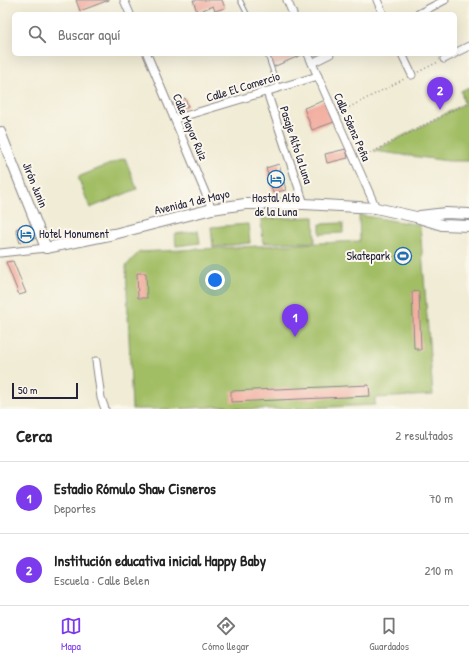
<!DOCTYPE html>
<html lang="es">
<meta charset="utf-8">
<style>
:root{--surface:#fff;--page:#f6f6f6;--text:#222;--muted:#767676;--line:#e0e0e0;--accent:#7c3aed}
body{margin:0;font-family:"Patrick Hand",sans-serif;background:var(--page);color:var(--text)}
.scale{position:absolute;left:12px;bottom:10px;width:66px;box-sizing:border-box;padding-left:4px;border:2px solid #22223b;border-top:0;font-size:11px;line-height:14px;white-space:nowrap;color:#22223b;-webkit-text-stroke:3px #fbf7ec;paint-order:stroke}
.you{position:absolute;left:215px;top:280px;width:14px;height:14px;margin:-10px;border:3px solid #fff;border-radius:50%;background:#1a73e8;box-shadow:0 0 0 6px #1a73e833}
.badge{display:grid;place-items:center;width:26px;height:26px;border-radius:50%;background:var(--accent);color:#fff;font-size:13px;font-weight:700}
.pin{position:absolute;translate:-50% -33px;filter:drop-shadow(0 1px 2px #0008)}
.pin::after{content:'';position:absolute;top:21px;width:14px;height:12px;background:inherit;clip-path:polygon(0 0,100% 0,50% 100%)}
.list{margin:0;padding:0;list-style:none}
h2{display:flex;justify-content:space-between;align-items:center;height:52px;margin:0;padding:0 16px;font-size:17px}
h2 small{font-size:13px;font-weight:400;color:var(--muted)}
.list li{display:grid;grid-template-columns:26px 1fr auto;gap:12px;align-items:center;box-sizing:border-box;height:72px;padding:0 16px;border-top:1px solid var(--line)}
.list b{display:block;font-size:15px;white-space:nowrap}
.list p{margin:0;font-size:13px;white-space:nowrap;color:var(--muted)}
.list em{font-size:13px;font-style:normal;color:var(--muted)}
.icon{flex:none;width:22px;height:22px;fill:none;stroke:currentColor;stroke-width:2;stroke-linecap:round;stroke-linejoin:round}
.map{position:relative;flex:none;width:469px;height:409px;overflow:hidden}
.search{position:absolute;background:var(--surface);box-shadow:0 4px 16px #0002;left:12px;right:12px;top:12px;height:44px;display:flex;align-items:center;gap:10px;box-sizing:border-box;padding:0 14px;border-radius:6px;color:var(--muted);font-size:15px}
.sheet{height:196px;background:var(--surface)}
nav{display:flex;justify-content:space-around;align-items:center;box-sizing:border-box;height:56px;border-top:1px solid var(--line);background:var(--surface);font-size:11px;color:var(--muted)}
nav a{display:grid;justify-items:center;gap:2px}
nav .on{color:var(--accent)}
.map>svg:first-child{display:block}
</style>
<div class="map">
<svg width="469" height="409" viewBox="0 0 469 409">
<rect width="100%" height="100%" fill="#fbf7ec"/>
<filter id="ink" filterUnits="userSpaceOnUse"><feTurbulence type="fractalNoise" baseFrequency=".025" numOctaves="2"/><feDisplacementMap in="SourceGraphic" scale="8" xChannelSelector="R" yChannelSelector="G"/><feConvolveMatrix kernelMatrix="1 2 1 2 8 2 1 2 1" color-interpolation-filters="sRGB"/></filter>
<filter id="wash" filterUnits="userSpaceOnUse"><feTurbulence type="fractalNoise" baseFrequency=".012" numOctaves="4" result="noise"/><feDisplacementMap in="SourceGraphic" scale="16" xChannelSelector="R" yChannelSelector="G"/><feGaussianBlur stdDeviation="0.9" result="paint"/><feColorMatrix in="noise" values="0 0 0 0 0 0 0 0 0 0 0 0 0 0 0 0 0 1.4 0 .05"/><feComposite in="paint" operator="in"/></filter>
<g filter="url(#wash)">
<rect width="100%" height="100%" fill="#f1ecd5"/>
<g fill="#a2be65" stroke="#627050">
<polygon points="469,87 469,161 448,161 374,151 464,104 461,91"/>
<polygon points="125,158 137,189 90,208 78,177"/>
<polygon points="359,215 420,225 433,395 375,398 375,405 283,409 228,409 227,406 173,409 132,409 126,266 139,252 360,241"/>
<polygon points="314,217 315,242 263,243 261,219"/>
<polygon points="343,223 343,233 320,234 320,224"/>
<polygon points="248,224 250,243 213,247 211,227"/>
<polygon points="198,231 200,243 176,246 175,234"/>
</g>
<g id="blocks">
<g fill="#f2aea0">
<polygon points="76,0 109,0 80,11"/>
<polygon points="193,0 222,0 225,8 215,11 213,6 197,12"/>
<polygon points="268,54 304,54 273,67"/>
<polygon points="185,98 188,106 177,111 173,103"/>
<polygon points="326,100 334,122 312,130 304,108"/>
<polygon points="346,149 348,158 327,163 325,154"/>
<polygon points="279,164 286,190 273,193 266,168"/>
<polygon points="33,225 37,238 20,243 16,229"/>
<polygon points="13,261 26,293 19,295 6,262"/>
<polygon points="137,273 146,273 147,298 138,298"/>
<polygon points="419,291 421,350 417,350 417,348 414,348 412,292"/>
<polygon points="369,385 370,396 231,402 231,391"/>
</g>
</g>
</g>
<g filter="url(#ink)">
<use href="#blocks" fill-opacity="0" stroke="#8a8788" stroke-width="1"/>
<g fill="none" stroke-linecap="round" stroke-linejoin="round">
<g stroke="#8a8788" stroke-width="5.5">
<g id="lane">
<polyline points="240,0 247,14"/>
<polyline points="267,54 278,87"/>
</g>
</g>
<g stroke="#8a8788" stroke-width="9">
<g id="street">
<polyline points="124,0 130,14"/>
<polyline points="287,0 293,14"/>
<polyline points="377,0 383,14"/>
<polyline points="418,14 445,0"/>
<polyline points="455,53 469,46"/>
<polyline points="147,54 212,209"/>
<polyline points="308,54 376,208"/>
<polyline points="402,54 412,75"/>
<polyline points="444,59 454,54"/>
<polyline points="312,63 330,54"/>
<polyline points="267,92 304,204"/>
<polyline points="175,119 318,76"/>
<polyline points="0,253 46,248"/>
<polyline points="96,361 101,398 105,409"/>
</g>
</g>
<g stroke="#8a8788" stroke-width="12">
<g id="secondary">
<polyline points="0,132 46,248 114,234 212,209 245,204 304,204 376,208 416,217 442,225 469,226"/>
<polyline points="420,216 446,213 469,214"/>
</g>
</g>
<g stroke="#8a8788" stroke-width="1.5" stroke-dasharray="1 3" stroke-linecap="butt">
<polyline points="418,72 438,62"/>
<polyline points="342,111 406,78"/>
<polyline points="363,157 469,102"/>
</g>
<use href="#lane" stroke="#fff" stroke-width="3.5"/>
<use href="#street" stroke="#fff" stroke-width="7"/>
<use href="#secondary" stroke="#fff" stroke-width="10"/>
</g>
</g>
<defs>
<g id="hotel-ring" transform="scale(0.9)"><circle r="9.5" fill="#fbf7ec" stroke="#1f6fb2" stroke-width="1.5"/><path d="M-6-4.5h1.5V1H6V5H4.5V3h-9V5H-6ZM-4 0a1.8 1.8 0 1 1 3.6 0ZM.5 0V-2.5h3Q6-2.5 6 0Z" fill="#1f6fb2"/></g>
<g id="stadium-ring" transform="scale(0.9)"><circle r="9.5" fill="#fbf7ec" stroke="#1f6fb2" stroke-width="1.5"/><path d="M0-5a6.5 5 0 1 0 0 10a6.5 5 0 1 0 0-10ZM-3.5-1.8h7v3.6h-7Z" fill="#1f6fb2"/></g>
</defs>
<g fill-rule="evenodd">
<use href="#hotel-ring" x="276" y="179"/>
<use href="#hotel-ring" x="26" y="234"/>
<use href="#stadium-ring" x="403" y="256"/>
</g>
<g text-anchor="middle" stroke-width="4" stroke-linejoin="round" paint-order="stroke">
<g font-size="12" fill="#22223b" stroke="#fbf7ec">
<text transform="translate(243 87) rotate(-17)" y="4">Calle El Comercio</text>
<text transform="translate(190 127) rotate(67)" y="4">Calle Mayor Ruiz</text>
<text transform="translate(352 127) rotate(66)" y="4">Calle Sáenz Peña</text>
<text transform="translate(296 145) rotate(72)" y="4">Pasaje Alto la Luna</text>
<text transform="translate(35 185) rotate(68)" y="4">Jirón Junin</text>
<text transform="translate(192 202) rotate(-13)" y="4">Avenida 1 de Mayo</text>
</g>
<g font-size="12" fill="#22223b" stroke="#fbf7ec">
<text x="276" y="202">Hostal Alto<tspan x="276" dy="14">de la Luna</tspan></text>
<text x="39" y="238" text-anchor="start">Hotel Monument</text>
<text x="390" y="260" text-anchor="end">Skatepark</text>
</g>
</g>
</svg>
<div class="scale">50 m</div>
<div class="you"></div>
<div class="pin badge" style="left:295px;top:337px">1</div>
<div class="pin badge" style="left:440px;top:110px">2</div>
<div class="search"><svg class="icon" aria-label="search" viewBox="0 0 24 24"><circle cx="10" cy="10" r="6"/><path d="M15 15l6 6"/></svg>Buscar aquí</div>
</div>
<section class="sheet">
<h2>Cerca<small>2 resultados</small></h2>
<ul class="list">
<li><span class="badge">1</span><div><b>Estadio Rómulo Shaw Cisneros</b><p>Deportes</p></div><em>70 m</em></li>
<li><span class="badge">2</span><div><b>Institución educativa inicial Happy Baby</b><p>Escuela · Calle Belen</p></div><em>210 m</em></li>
</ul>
</section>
<nav>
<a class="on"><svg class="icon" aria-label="map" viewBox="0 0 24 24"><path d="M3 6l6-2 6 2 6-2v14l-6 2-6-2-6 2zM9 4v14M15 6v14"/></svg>Mapa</a>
<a><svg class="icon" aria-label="directions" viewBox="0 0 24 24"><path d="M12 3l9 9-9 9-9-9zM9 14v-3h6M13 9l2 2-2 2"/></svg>Cómo llegar</a>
<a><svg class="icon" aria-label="saved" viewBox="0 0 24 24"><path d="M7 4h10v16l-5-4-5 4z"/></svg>Guardados</a>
</nav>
